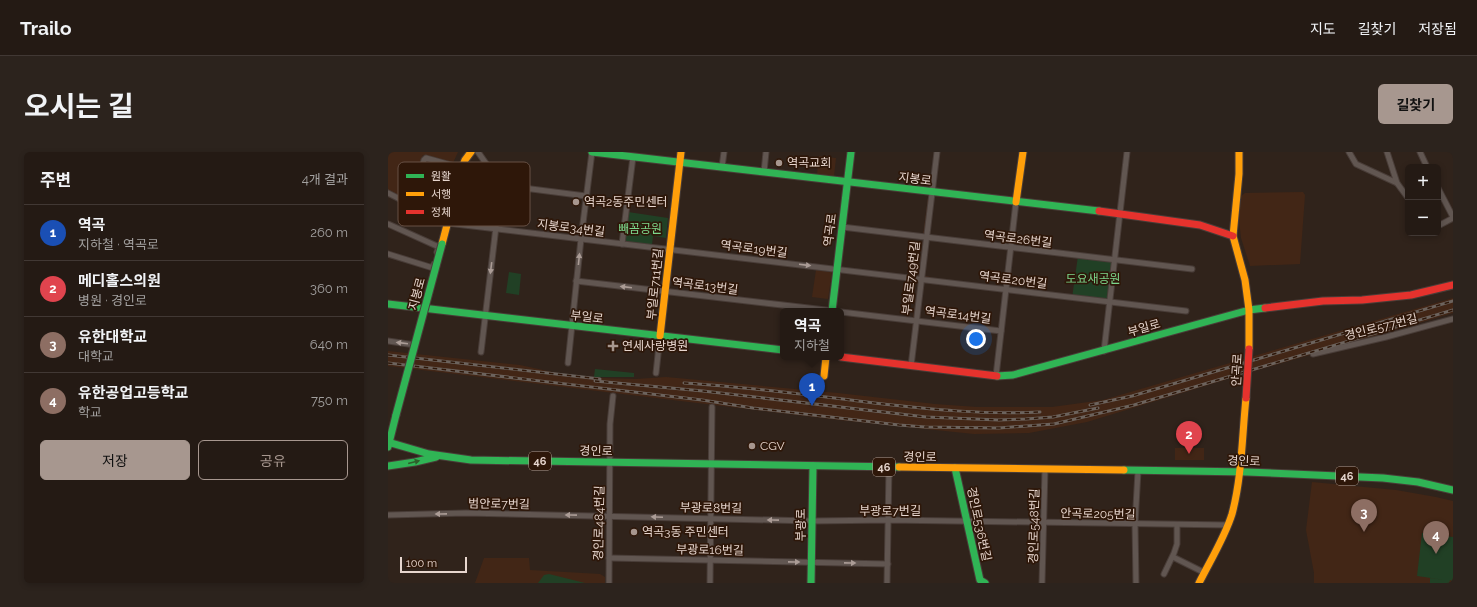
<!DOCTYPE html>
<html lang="ko">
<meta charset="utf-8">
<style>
:root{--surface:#241a14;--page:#2c231d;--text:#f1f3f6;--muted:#a3a1a0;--line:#413834;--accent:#a7978f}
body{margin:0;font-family:Raleway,"Noto Sans KR",sans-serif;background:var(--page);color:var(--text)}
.controls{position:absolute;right:12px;top:12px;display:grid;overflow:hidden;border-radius:6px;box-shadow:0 2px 6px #0003}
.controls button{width:36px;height:36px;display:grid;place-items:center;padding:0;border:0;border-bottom:1px solid var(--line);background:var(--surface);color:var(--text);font:20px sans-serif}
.scale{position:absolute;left:12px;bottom:10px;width:67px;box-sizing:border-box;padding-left:4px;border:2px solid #e7d6ce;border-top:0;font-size:11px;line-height:14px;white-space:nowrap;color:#e7d6ce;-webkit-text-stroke:3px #2e1709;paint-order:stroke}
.you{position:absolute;left:588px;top:187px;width:14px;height:14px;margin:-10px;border:3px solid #fff;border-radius:50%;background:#1a73e8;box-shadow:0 0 0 6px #1a73e833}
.badge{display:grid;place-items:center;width:26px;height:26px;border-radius:50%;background:var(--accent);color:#fff;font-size:13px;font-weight:700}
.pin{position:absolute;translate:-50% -33px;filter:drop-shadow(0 1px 2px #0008)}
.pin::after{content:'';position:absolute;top:21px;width:14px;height:12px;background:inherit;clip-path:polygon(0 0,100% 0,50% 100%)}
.popup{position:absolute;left:392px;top:156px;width:64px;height:52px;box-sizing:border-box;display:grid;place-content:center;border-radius:6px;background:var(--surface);filter:drop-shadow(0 1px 3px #0005);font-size:13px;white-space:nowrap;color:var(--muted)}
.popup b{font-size:15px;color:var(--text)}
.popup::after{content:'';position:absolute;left:50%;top:100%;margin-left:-8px;border:8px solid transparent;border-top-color:var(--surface)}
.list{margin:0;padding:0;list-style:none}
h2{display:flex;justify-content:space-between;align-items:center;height:52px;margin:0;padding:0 16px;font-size:17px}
h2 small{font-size:13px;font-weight:400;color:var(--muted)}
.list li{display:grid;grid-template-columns:26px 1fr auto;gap:12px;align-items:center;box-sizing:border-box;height:56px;padding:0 16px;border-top:1px solid var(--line)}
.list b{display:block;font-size:15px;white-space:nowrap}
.list p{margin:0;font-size:13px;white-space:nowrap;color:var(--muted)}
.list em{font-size:13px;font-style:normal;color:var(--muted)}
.actions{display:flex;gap:8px;padding:12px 16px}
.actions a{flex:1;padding:9px 0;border:1px solid var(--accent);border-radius:6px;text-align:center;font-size:14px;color:var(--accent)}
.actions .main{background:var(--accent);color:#111}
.map{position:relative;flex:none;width:1065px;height:431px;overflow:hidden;border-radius:6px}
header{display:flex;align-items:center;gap:24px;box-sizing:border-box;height:56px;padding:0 20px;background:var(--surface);border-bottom:1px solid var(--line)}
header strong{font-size:19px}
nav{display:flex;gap:22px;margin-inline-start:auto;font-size:14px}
.intro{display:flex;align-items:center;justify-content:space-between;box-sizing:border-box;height:96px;padding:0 24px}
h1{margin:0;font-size:28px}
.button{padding:10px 18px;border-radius:6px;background:var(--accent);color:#111;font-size:14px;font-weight:700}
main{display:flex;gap:24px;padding:0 24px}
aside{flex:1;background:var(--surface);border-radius:6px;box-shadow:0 2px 6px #0003}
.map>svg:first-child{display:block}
</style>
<header>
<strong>Trailo</strong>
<nav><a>지도</a><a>길찾기</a><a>저장됨</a></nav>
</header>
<div class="intro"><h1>오시는 길</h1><a class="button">길찾기</a></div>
<main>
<aside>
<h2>주변<small>4개 결과</small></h2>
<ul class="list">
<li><span class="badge" style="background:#1a4fb4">1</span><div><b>역곡</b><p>지하철 · 역곡로</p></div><em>260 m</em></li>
<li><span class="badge" style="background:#e0444e">2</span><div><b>메디홀스의원</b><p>병원 · 경인로</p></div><em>360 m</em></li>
<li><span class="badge" style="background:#8d6e63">3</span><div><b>유한대학교</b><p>대학교</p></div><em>640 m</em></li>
<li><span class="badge" style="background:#8d6e63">4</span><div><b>유한공업고등학교</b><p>학교</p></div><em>750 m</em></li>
</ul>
<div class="actions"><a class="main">저장</a><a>공유</a></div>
</aside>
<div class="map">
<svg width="1065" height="431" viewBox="0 0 1065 431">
<rect width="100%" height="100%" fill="#30231b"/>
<g fill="#422616">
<polygon points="0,0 70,0 65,11 35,3 23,48 19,48 0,39"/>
<polygon points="431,4 448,6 446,24 429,22"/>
<polygon points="915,40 917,43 912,112 862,114 853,86 851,68 853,44 857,41"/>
<polygon points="540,45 546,46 542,84 545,85 545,89 541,88 537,124 543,125 543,129 536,130 532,166 541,168 541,171 529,169 523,214 525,166 530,129 522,128 523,123 530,124 535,88 530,87 530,83 535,83"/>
<polygon points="428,118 444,120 440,147 424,145"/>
<polygon points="1065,146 1065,161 856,222 699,270 641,281 586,282 451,268 0,214 0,199 132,213 178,223 214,226 248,227 278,225 450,241 547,252 589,255 664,255 715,248"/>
<rect x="787" y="296" width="29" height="12"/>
<polygon points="924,330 1008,338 1048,345 1065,349 1065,431 926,431 926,421 918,378"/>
<polygon points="96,406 141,406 142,418 212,422 217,425 217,431 87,431"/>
</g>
<g fill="#214025">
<polygon points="240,60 280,66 278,86 265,84 264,93 237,89"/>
<polygon points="690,104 726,108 721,151 684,146"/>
<polygon points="121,120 133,122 131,143 118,141"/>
<polygon points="207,217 246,221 246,225 206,225"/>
<polygon points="1034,381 1065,385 1065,431 1064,429 1062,428 1061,431 1042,431 1042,426 1057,428 1029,424"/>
<polygon points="161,422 197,431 150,431 156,423"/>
</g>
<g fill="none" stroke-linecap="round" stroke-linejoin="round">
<g stroke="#493d38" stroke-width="7">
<g id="street">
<polyline points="90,0 113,33 93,200"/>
<polyline points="961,0 968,12 1009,31 1020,46"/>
<polyline points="999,0 1009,31"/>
<polyline points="1032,0 1039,15"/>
<polyline points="334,15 336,0"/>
<polyline points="376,20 378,0"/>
<polyline points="113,33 198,44"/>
<polyline points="1050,36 1065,65"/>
<polyline points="0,41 59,71 798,159"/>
<polyline points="23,53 36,8 38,6 74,16"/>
<polyline points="0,72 51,95 49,100"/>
<polyline points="1050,74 1065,66"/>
<polyline points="454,75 804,117"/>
<polyline points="234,92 245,5"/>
<polyline points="0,102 45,116 46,112"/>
<polyline points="188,129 446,159"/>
<polyline points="453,160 613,179"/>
<polyline points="0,189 27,193"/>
<polyline points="716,199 739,0"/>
<polyline points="925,202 998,185 1065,167"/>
<polyline points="180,211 193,87 204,0"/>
<polyline points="523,214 549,0"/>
<polyline points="268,221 272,184"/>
<polyline points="608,224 628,50"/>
<polyline points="0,363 78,361 424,369 501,368 840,373"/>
<polyline points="785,405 817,421"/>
<polyline points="221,406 500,412"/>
<polyline points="776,422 786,401 789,392 789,373"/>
<polyline points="221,431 222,272 225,244"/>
<polyline points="322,431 324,255"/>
<polyline points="499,431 501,315"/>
<polyline points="654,431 657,317"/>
<polyline points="748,431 747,372 750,319"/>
</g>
</g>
<g stroke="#493d38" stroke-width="9">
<g id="fast">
<polyline points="204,0 711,59"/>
<polyline points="0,152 395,198"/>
<polyline points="444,159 463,0"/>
<polyline points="609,224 625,223 861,158 877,156"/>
<polyline points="0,290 41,302 83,308 511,315"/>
<polyline points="0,295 8,263"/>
<polyline points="0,314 27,310 48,305"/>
<polyline points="567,316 592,428 597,431"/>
<polyline points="736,318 859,320 995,326 1030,330 1065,338"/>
<polyline points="423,431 425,314"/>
</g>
</g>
<g stroke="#493d38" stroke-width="9">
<g id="slow">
<polyline points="851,0 851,22 845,84 857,128 861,158 861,197"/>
<polyline points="628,50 635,0"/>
<polyline points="54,92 74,16 77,8 83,0"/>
<polyline points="272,184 293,0"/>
<polyline points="436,224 438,205"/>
<polyline points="511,315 736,318"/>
<path d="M811,431c11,-22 26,-46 33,-69 10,-37 10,-78 14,-116"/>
</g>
</g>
<g stroke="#493d38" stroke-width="9">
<g id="jam">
<polyline points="711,59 812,73 845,84"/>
<polyline points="877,156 935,149 974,148 1023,143 1065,133"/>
<polyline points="453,205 609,224"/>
</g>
</g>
<use href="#street" stroke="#615651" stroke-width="5"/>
<use href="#fast" stroke="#30b455" stroke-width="7"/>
<use href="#slow" stroke="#ff9f0a" stroke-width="7"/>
<use href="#jam" stroke="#e5322d" stroke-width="7"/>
<g stroke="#6c635d" stroke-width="3">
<g id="rail">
<polyline points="0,203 212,227"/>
<polyline points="0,211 314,248 365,256 511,273 537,275 611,276 666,272 746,253 1065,158"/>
<polyline points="207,229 315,239 538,265 611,268 638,267 665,265 710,256"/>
<path d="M296,231c63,4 127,12 190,20 55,6 110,12 166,9"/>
<polyline points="702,253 744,244 1065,149"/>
</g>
</g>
<use href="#rail" stroke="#2e1709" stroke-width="1.5" stroke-dasharray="4.5" stroke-linecap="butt"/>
<g stroke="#493d38" stroke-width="9" stroke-linecap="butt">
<polyline id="fast-bridge" points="8,263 54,92"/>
</g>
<g stroke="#493d38" stroke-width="9" stroke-linecap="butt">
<polyline id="jam-bridge" points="858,246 861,197"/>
</g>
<use href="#fast-bridge" stroke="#30b455" stroke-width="7"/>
<use href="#jam-bridge" stroke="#e5322d" stroke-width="7"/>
</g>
<defs><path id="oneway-solid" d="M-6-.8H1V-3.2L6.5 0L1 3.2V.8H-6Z"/></defs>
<g fill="#ab9c96">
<use href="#oneway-solid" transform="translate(191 107) rotate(-84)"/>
<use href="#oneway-solid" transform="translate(417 113) rotate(7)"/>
<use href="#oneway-solid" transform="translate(103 116) rotate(97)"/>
<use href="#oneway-solid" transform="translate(238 135) rotate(-173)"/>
<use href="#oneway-solid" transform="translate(14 191) rotate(-173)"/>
<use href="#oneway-solid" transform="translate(53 362) rotate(179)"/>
<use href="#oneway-solid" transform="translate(183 363) rotate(-179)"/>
<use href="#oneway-solid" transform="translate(269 365) rotate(-178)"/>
<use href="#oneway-solid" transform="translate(385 368) rotate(-179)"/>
<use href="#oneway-solid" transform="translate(406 410) rotate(1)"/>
<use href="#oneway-solid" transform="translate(462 411) rotate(1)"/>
</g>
<use fill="#2f5e2b" href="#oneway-solid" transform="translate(26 310) rotate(-14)"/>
<g fill="#a7978f" stroke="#2e1709" stroke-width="1.5">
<circle cx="391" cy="11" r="4"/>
<circle cx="188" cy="50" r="4"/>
<path d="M223 188h4v4h4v4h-4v4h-4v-4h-4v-4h4z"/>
<circle cx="364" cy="294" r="4"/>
<circle cx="246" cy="380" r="4"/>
</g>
<g text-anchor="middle" stroke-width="3.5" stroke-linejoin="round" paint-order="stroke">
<g fill="#2e1709" stroke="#b09d93" stroke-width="1">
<rect x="141" y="300" width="22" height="18" rx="3"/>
<rect x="485" y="306" width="22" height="18" rx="3"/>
<rect x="948" y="315" width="22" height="18" rx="3"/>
</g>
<g font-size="11" font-weight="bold" fill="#e7d6ce">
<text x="152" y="313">46</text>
<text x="496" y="319">46</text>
<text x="959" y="328">46</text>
</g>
<g font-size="12" fill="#e7d6ce" stroke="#2e1709" text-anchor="start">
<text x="399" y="15">역곡교회</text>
<text x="196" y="54">역곡2동주민센터</text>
<text x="234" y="198">연세사랑병원</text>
<text x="372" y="298">CGV</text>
<text x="254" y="384">역곡3동 주민센터</text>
</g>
<g font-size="12" fill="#e7d6ce" stroke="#2e1709">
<text transform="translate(527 27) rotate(7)" y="4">지봉로</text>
<text transform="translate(183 76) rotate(7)" y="4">지봉로34번길</text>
<text transform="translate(442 78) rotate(-83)" y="4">역곡로</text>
<text transform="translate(630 87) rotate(7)" y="4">역곡로26번길</text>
<text transform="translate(366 97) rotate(7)" y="4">역곡로19번길</text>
<text transform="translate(523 126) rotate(-83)" y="4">부일로749번길</text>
<text transform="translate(625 128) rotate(7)" y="4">역곡로20번길</text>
<text transform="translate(267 132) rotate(-84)" y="4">부일로711번길</text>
<text transform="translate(317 134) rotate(7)" y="4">역곡로13번길</text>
<text transform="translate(29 142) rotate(-75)" y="4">지봉로</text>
<text transform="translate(570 163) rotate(7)" y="4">역곡로14번길</text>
<text transform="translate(199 165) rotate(7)" y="4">부일로</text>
<text transform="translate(993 175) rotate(-14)" y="4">경인로577번길</text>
<text transform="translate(756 176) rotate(-16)" y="4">부일로</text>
<text transform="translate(849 218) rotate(-87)" y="4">안곡로</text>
<text transform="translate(208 299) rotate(1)" y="4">경인로</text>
<text transform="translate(532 305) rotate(1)" y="4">경인로</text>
<text transform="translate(856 309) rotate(2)" y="4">경인로</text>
<text transform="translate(111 352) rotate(1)" y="4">범안로7번길</text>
<text transform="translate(323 356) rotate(1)" y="4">부광로8번길</text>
<text x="502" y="363">부광로7번길</text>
<text transform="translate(710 362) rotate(1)" y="4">안곡로205번길</text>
<text transform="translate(211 371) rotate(-89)" y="4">경인로484번길</text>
<text transform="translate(591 372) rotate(78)" y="4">경인로536번길</text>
<text transform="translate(413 373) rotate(-90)" y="4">부광로</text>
<text transform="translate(646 374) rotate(-89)" y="4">경인로548번길</text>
<text transform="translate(322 398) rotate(1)" y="4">부광로16번길</text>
</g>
<g font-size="12" fill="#7cd78c" stroke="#2e1709">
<text x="252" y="81">빼꼼공원</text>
<text x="705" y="131">도요새공원</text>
</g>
</g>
<rect x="10" y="10" width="132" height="64" rx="6" fill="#2e1709" stroke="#665044" stroke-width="1"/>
<rect x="18" y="22" width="18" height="4" fill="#30b455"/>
<rect x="18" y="40" width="18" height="4" fill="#ff9f0a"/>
<rect x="18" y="58" width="18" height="4" fill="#e5322d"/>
<g font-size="11" fill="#e7d6ce">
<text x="43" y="28">원활</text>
<text x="43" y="46">서행</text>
<text x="43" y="64">정체</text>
</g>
</svg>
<div class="controls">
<button>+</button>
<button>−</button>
</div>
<div class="scale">100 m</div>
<div class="you"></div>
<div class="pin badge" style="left:424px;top:254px;background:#1a4fb4">1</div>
<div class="popup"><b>역곡</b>지하철</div>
<div class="pin badge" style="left:801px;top:302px;background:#e0444e">2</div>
<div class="pin badge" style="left:976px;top:380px;background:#8d6e63">3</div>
<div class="pin badge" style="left:1048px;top:402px;background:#8d6e63">4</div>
</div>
</main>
